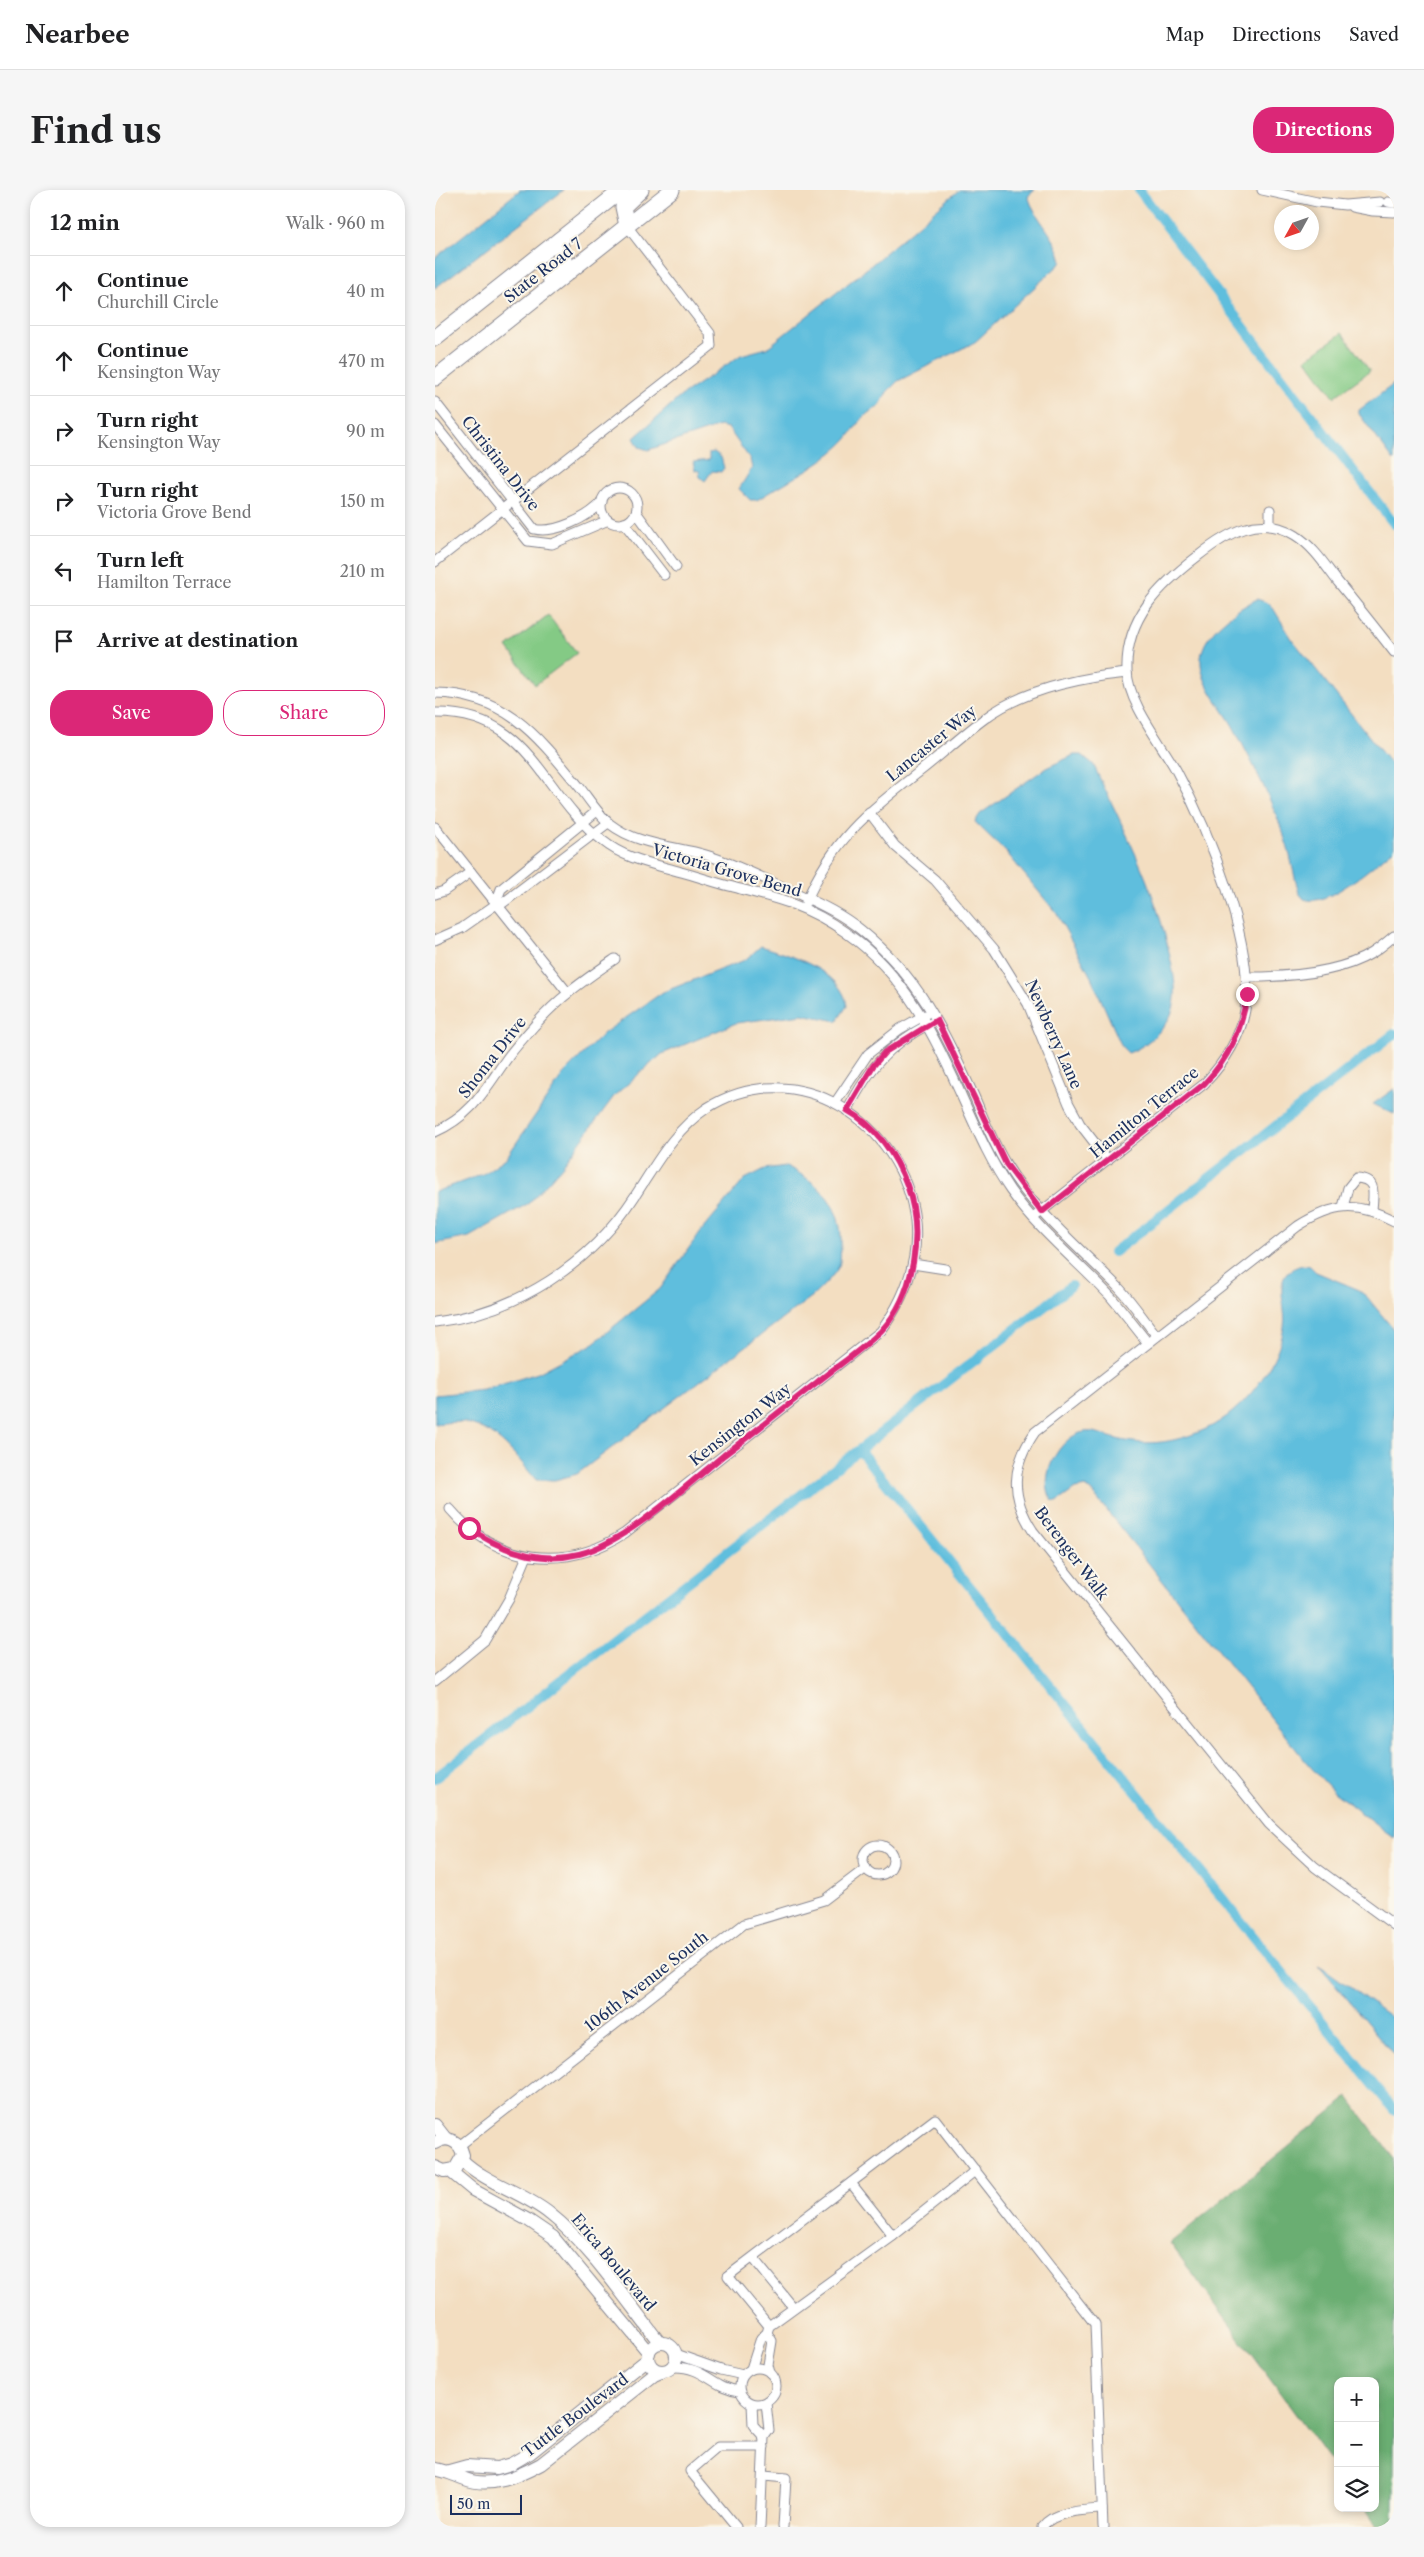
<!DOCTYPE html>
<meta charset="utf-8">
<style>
:root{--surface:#fff;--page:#f6f6f6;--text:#202124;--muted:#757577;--line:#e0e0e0;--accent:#db2777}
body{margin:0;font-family:"Libre Caslon Text",serif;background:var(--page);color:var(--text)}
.controls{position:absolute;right:15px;bottom:15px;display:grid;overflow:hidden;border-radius:10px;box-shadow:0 2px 8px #0003}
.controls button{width:45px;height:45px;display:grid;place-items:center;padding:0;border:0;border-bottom:1px solid var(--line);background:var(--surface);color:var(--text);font:25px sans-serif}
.compass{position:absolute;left:839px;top:15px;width:45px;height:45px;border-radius:50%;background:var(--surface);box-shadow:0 2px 8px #0003;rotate:230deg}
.scale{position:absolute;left:15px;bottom:12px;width:72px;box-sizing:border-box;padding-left:5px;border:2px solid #1b2f5e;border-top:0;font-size:14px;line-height:18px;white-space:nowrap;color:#1b2f5e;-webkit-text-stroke:4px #fbf7ec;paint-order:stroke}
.stop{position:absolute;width:15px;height:15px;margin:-11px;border:4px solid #db2777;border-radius:50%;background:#fff}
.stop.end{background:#db2777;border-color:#fff;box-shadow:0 1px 5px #0008}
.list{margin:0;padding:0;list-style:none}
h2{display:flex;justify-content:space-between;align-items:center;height:65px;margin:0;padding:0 20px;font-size:21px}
h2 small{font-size:16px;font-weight:400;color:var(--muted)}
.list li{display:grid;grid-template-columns:32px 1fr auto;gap:15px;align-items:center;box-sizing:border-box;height:70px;padding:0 20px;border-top:1px solid var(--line)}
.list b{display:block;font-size:19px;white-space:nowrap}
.list p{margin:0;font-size:16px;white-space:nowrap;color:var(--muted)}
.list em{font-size:16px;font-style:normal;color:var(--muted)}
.actions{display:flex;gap:10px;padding:15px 20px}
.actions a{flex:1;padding:11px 0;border:1px solid var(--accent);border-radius:20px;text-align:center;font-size:18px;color:var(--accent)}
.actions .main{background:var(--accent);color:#fff}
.icon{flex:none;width:28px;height:28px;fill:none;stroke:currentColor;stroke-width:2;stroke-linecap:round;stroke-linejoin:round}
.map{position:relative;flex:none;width:959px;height:2337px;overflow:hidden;border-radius:20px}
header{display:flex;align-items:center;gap:30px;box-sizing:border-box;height:70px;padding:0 25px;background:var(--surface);border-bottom:1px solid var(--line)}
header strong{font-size:24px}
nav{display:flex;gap:28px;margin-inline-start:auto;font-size:18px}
.intro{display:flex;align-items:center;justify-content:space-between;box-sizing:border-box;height:120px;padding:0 30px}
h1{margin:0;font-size:35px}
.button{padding:12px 22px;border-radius:20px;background:var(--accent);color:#fff;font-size:18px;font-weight:700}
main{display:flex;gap:30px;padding:0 30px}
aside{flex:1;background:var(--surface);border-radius:20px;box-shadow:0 2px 8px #0003}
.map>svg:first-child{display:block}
</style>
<header>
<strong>Nearbee</strong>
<nav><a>Map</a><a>Directions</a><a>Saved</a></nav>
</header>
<div class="intro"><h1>Find us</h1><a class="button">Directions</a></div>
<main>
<aside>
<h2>12 min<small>Walk · 960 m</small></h2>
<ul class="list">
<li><svg class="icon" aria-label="ahead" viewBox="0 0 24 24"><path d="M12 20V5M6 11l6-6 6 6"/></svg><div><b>Continue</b><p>Churchill Circle</p></div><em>40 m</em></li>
<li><svg class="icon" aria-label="ahead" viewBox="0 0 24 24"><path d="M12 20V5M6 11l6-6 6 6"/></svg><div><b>Continue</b><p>Kensington Way</p></div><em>470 m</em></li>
<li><svg class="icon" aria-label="right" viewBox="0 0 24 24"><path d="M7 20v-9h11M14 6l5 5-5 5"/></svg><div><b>Turn right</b><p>Kensington Way</p></div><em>90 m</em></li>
<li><svg class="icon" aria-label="right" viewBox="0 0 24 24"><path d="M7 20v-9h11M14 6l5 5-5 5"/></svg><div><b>Turn right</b><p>Victoria Grove Bend</p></div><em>150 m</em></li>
<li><svg class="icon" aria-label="left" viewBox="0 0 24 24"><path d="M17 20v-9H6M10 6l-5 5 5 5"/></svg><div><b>Turn left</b><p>Hamilton Terrace</p></div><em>210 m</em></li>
<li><svg class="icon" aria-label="arrive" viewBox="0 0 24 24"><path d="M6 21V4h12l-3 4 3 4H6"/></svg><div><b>Arrive at destination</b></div></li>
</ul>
<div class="actions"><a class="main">Save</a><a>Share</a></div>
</aside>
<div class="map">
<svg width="959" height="2337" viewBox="0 0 959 2337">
<rect width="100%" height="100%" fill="#fbf7ec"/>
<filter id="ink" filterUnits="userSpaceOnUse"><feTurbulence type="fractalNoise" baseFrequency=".02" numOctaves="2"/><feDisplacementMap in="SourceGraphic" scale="10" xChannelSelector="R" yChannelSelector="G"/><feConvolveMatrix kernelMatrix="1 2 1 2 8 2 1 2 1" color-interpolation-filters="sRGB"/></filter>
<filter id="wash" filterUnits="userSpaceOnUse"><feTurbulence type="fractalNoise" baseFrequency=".0096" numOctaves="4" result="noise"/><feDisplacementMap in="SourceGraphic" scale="20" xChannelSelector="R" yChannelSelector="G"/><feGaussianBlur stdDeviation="1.12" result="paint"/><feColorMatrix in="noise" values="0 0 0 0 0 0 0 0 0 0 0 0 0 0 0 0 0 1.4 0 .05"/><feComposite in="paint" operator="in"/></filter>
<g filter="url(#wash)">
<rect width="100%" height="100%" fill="#f3dec1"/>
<g fill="#84ca85" stroke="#507c72">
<polygon points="907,143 935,181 899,207 871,169"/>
<polygon points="113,425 142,463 100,495 72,457"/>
</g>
<polygon fill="#6bae72" stroke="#436e68" points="913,1907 959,1969 959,2328 947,2337 943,2337 930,2318 940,2318 940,2191 903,2191 903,2282 735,2053"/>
<g fill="#5ebedd" stroke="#3c769e">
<polygon points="85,0 129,0 0,98 0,68"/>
<path d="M524,0h76l-7,6c7,24 30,41 34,66l-87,80 -77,39 -11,11 -8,15c-17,5 -25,26 -38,38 -24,22 -56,37 -84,55h-7l-11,-11 13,-21 -2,-9 -22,-31 -8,-2 -72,24 -9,-3 -5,-9 47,-42 60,-41 26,-7 103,-82z"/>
<polygon points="959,194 959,271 924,224 924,220"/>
<polygon points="279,262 286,267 289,278 286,282 277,281 270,291 265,287 264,281 260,280 258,272 274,270 274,263"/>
<path d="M822,409l11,4 5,5 19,31 102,129v81c-18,14 -67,60 -90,50l-5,-6c-5,-16 -7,-32 -12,-48 -12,-39 -33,-79 -52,-115 -11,-22 -36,-46 -34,-72 2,-26 35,-48 56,-59z"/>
<path d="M639,565h8l11,9c29,62 61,120 76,188 4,19 10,41 3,60 -6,17 -28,36 -44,41l-6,-6 -31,-70 -34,-63 -50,-61 -32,-31 5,-8 66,-46z"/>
<path d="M326,756c29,9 82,25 86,60l-10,15 -35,-7 -66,9 -74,31 -47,41 -52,70 -34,38 -60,34 -34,7v-52l48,-18 23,-16 59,-86 39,-39 59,-41 82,-32z"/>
<polygon points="959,899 959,924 938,914"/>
<path d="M351,976c34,17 57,40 55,80 -1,6 0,15 -2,20 -5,10 -17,21 -25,29l-237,179 -22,6h-19c-20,-24 -38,-50 -70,-57 -9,-2 -22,0 -31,1v-29l49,-5 54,-17 53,-28 69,-56 41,-58 44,-52 20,-10z"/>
<path d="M868,1075l7,1 6,6 41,17 10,8 27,33v508l-60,-46 -27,-29 -215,-271 -6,-5 -11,2 -18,13 -4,-1c-17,-21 6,-65 31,-69 10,-2 24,5 33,7 32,8 60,3 89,-10 37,-17 72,-63 78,-102 3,-16 -6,-35 0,-49 4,-8 11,-11 19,-13z"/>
<polygon points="884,1775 959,1829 959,1865"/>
</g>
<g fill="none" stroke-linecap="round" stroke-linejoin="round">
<g stroke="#5ebedd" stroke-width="10">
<polyline points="704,0 959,334"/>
<polyline points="679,1062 959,844"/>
<polyline points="425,1261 959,1920"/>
<polyline points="0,1588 636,1096"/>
</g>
</g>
</g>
<g filter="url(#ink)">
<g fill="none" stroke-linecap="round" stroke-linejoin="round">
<g stroke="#878690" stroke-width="11">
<g id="street">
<polyline points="827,0 882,12 910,15 945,12"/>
<polyline points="953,12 959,13"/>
<polyline points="917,17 938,21 959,22"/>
<path d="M0,212l99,127c20,5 54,-11 68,-27"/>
<polyline points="0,235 93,351 117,354 171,331"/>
<circle cx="184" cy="316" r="18"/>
<polyline points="835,320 835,336"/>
<polyline points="201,322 241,377"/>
<polyline points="189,333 229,385"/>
<polyline points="0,372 276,156 275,143 192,36"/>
<path d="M0,503c72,1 104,45 146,96 9,12 18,26 29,35 27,21 64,22 96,31 30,9 56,23 84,35 25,12 49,22 71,40 58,47 82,99 113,166 10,23 19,47 32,68 29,48 74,84 113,124 14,15 25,32 38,48"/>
<path d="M0,523c97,-1 105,80 168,128 22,18 51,23 78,31 16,4 32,10 48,14 46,12 76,18 116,46 61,42 92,108 121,174 13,29 26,58 44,84 28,40 67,71 100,106 13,15 25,31 38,47"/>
<polyline points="434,622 460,656 500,690 559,759 593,814 634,914 645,934 673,970"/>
<polyline points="0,637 133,803"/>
<polyline points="0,704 9,701 36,682"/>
<path d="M371,712c27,-63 61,-89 113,-130 22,-17 42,-36 65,-53 40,-30 94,-41 143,-46"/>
<polyline points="60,715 66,699 162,621"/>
<polyline points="0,750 27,738 60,715 68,713 173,633"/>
<path d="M812,787c38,0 91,-3 125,-24 8,-5 15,-11 22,-17"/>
<polyline points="400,913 433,864 465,839 490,825"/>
<path d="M412,921c23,-44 40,-65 84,-88"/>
<path d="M0,942c38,-17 50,-43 73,-75 8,-11 18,-22 27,-32 23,-27 51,-46 80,-66"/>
<path d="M908,1017l5,-19 8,-10c22,1 17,16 16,32"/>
<path d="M598,1028l171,-134c20,-21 36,-45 41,-74 11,-64 -38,-183 -69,-240 -15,-27 -48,-67 -49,-99 -2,-53 33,-86 71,-115 29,-23 61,-43 97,-21 18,11 30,30 43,47 19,23 38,47 56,70"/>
<path d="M959,1031c-38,-20 -61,-17 -96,5l-263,206c-24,35 -25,64 -2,99l236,293 46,43 79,58"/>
<polyline points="478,1074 510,1079"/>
<path d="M0,1132c81,-9 156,-58 200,-126 21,-32 39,-66 72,-88 90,-57 197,15 208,113 4,40 -10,77 -34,110l-256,202c-60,39 -128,31 -175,-24"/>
<polyline points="0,1491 50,1450 74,1409 92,1366"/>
<circle cx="443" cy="1670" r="15"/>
<polyline points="24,1956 309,1734 389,1710 431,1678"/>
<polyline points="541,1980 458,2046 334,2136 293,2086 500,1929 660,2134 668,2337"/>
<polyline points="416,1993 458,2046"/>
<polyline points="318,2068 358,2117"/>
<polyline points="332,2143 337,2151 333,2175 335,2183"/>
<polyline points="241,2164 286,2180 308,2185"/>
<path d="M238,2177c32,-1 39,21 67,24"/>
<circle cx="323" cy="2196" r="18"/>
<polyline points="316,2179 326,2148 332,2143 334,2136"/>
<polyline points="317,2214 318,2235 329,2247"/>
<polyline points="329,2286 351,2288 348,2337"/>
<polyline points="301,2337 255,2281 283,2257 329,2257"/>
<polyline points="325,2337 329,2247 334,2240 331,2213"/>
<path d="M607,2337c12,-16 42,-17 60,-18"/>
</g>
</g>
<g stroke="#878690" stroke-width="14">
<g id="secondary">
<polyline points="0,1935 11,1949"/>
<path d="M0,1953c12,-8 25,-2 28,12l-8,14 -11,2 -9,-4"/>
<path d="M27,1970c25,24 61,32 88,54 40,31 78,89 110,129"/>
<polyline points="15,1981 38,2000 93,2030 118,2047 214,2163"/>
<circle cx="227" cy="2167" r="14"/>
<path d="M0,2279c11,2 19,6 30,10 26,10 54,-3 76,-15l113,-89 7,-3"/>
<polyline points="14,2281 32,2276 62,2278 76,2274 95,2263 213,2169"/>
</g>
</g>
<g stroke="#878690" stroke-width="17">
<g id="primary">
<polyline points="192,36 188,17 206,0"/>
<polyline points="115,88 125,79 130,69 124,50"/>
<polyline points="0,148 187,0"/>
<polyline points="0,188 237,0"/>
</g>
</g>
<use href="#street" stroke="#fff" stroke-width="9"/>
<use href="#secondary" stroke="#fff" stroke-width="12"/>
<use href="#primary" stroke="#fff" stroke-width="15"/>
</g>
</g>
<g fill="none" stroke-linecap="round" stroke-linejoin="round" filter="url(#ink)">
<path stroke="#db2777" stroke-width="6" d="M34,1338c33,23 70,36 110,26 46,-11 107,-68 145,-99 31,-23 61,-48 92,-72 21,-17 46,-33 65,-52 34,-36 43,-100 26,-146 -11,-30 -31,-59 -60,-75l26,-44 12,-14 52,-32 69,144 36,48 162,-128c25,-26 38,-54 43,-90"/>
</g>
<g text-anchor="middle" stroke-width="4" stroke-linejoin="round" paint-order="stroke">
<g font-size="16" fill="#1b2f5e" stroke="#fbf7ec">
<text transform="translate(108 80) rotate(-38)" y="6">State Road 7</text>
<text transform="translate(66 273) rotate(52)" y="6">Christina Drive</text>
<text transform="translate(496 553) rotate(-39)" y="6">Lancaster Way</text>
<text transform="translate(292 680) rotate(16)" y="6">Victoria Grove Bend</text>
<text transform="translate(619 844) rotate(66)" y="6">Newberry Lane</text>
<text transform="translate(57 867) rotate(-52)" y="6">Shoma Drive</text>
<text transform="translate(709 922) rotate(-39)" y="6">Hamilton Terrace</text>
<text transform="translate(305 1234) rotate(-38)" y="6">Kensington Way</text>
<text transform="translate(637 1363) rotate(53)" y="6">Berenger Walk</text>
<text transform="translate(211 1791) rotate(-38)" y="6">106th Avenue South</text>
<text transform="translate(179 2072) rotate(50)" y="6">Erica Boulevard</text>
<text transform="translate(140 2225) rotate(-37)" y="6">Tuttle Boulevard</text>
</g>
</g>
</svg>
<div class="controls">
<button>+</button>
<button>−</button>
<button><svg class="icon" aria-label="layers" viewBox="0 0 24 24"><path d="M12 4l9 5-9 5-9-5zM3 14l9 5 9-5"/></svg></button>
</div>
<svg class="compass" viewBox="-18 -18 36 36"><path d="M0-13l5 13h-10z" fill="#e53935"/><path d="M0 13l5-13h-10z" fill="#757577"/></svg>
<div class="scale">50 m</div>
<div class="stop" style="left:34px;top:1338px"></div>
<div class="stop end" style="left:812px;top:804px"></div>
</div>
</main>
